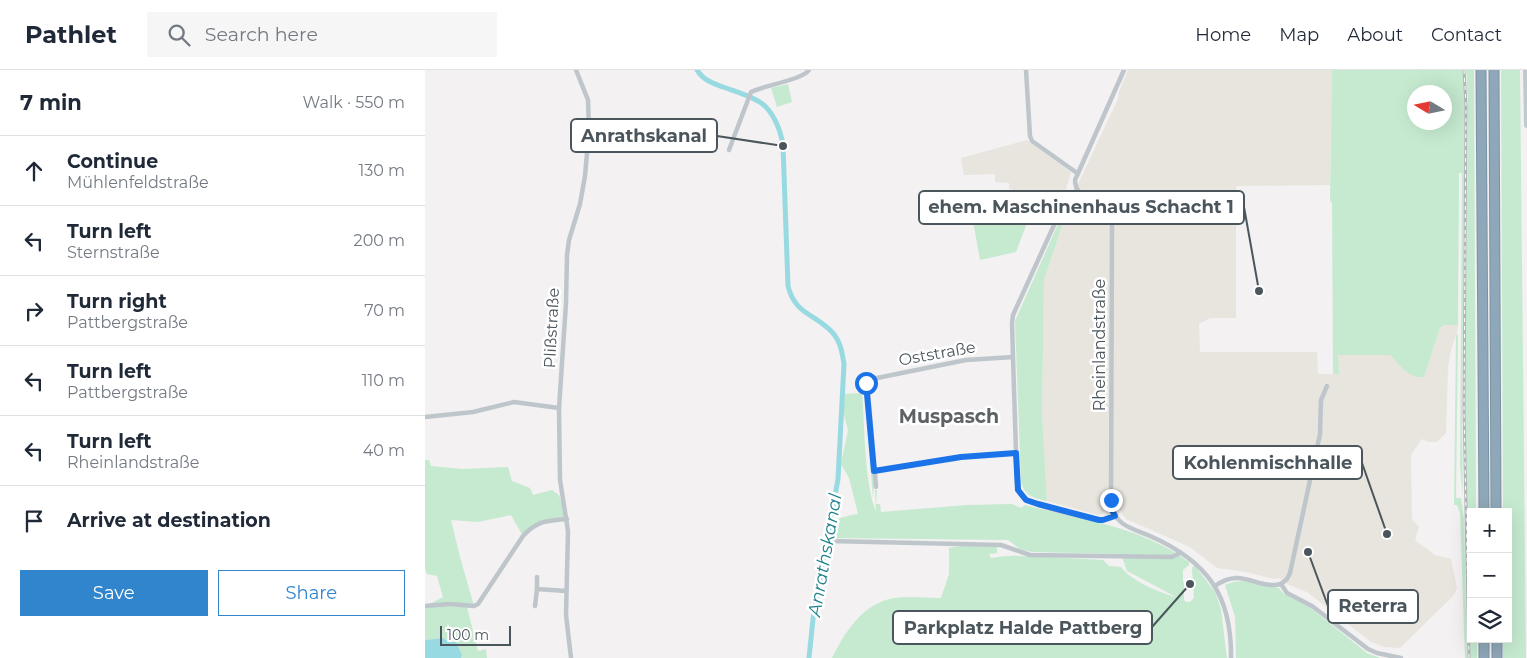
<!DOCTYPE html>
<meta charset="utf-8">
<style>
:root{--surface:#fff;--page:#f6f6f7;--text:#1f2937;--muted:#747a83;--line:#e0e1e3;--accent:#3185cd}
body{margin:0;font-family:Montserrat,sans-serif;background:var(--page);color:var(--text)}
.controls{position:absolute;right:15px;bottom:15px;display:grid;overflow:hidden;border-radius:0px;box-shadow:0 5px 20px #0002}
.controls button{width:45px;height:45px;display:grid;place-items:center;padding:0;border:0;border-bottom:1px solid var(--line);background:var(--surface);color:var(--text);font:25px sans-serif}
.compass{position:absolute;left:982px;top:15px;width:45px;height:45px;border-radius:50%;background:var(--surface);box-shadow:0 5px 20px #0002;rotate:280deg}
.scale{position:absolute;left:15px;bottom:12px;width:71px;box-sizing:border-box;padding-left:5px;border:2px solid #4b555c;border-top:0;font-size:14px;line-height:18px;white-space:nowrap;color:#4b555c;-webkit-text-stroke:4px #fff;paint-order:stroke}
.stop{position:absolute;width:15px;height:15px;margin:-11px;border:4px solid #1a73e8;border-radius:50%;background:#fff}
.stop.end{background:#1a73e8;border-color:#fff;box-shadow:0 1px 5px #0008}
.list{margin:0;padding:0;list-style:none}
h2{display:flex;justify-content:space-between;align-items:center;height:65px;margin:0;padding:0 20px;font-size:21px}
h2 small{font-size:16px;font-weight:400;color:var(--muted)}
.list li{display:grid;grid-template-columns:32px 1fr auto;gap:15px;align-items:center;box-sizing:border-box;height:70px;padding:0 20px;border-top:1px solid var(--line)}
.list b{display:block;font-size:19px;white-space:nowrap}
.list p{margin:0;font-size:16px;white-space:nowrap;color:var(--muted)}
.list em{font-size:16px;font-style:normal;color:var(--muted)}
.actions{display:flex;gap:10px;padding:15px 20px}
.actions a{flex:1;padding:11px 0;border:1px solid var(--accent);border-radius:0px;text-align:center;font-size:18px;color:var(--accent)}
.actions .main{background:var(--accent);color:#fff}
.icon{flex:none;width:28px;height:28px;fill:none;stroke:currentColor;stroke-width:2;stroke-linecap:round;stroke-linejoin:round}
.map{position:relative;flex:none;width:1102px;height:588px;overflow:hidden}
header{display:flex;align-items:center;gap:30px;box-sizing:border-box;height:70px;padding:0 25px;background:var(--surface);border-bottom:1px solid var(--line)}
header strong{font-size:24px}
nav{display:flex;gap:28px;margin-inline-start:auto;font-size:18px}
.search{width:350px;height:45px;background:var(--page);display:flex;align-items:center;gap:12px;box-sizing:border-box;padding:0 18px;border-radius:0px;color:var(--muted);font-size:19px}
main{display:flex}
aside{flex:1;background:var(--surface)}
.map>svg:first-child{display:block}
</style>
<header>
<strong>Pathlet</strong>
<div class="search"><svg class="icon" aria-label="search" viewBox="0 0 24 24"><circle cx="10" cy="10" r="6"/><path d="M15 15l6 6"/></svg>Search here</div>
<nav><a>Home</a><a>Map</a><a>About</a><a>Contact</a></nav>
</header>
<main>
<aside>
<h2>7 min<small>Walk · 550 m</small></h2>
<ul class="list">
<li><svg class="icon" aria-label="ahead" viewBox="0 0 24 24"><path d="M12 20V5M6 11l6-6 6 6"/></svg><div><b>Continue</b><p>Mühlenfeldstraße</p></div><em>130 m</em></li>
<li><svg class="icon" aria-label="left" viewBox="0 0 24 24"><path d="M17 20v-9H6M10 6l-5 5 5 5"/></svg><div><b>Turn left</b><p>Sternstraße</p></div><em>200 m</em></li>
<li><svg class="icon" aria-label="right" viewBox="0 0 24 24"><path d="M7 20v-9h11M14 6l5 5-5 5"/></svg><div><b>Turn right</b><p>Pattbergstraße</p></div><em>70 m</em></li>
<li><svg class="icon" aria-label="left" viewBox="0 0 24 24"><path d="M17 20v-9H6M10 6l-5 5 5 5"/></svg><div><b>Turn left</b><p>Pattbergstraße</p></div><em>110 m</em></li>
<li><svg class="icon" aria-label="left" viewBox="0 0 24 24"><path d="M17 20v-9H6M10 6l-5 5 5 5"/></svg><div><b>Turn left</b><p>Rheinlandstraße</p></div><em>40 m</em></li>
<li><svg class="icon" aria-label="arrive" viewBox="0 0 24 24"><path d="M6 21V4h12l-3 4 3 4H6"/></svg><div><b>Arrive at destination</b></div></li>
</ul>
<div class="actions"><a class="main">Save</a><a>Share</a></div>
</aside>
<div class="map">
<svg width="1102" height="588" viewBox="0 0 1102 588">
<rect width="100%" height="100%" fill="#f3f1f1"/>
<g fill="#e8e5de">
<polygon points="703,0 907,0 905,115 811,116 811,248 785,248 774,254 775,282 892,282 893,304 913,304 912,285 965,285 987,305 995,308 999,307 1015,258 1019,255 1033,254 1032,265 1031,265 1026,280 1023,297 1021,363 1012,372 1004,372 997,369 987,383 986,387 987,449 994,457 990,470 1010,485 1026,489 1032,518 1029,525 975,578 959,577 946,572 882,522 864,515 854,508 849,509 821,502 792,498 765,477 701,449 697,444 694,436 680,435 680,440 677,444 673,445 622,431 617,344 619,210 646,129 693,29 694,22"/>
<polygon points="602,70 646,102 641,119 629,142 625,134 615,134 615,128 600,127 600,123 584,119 584,113 570,112 570,104 539,105 536,88"/>
</g>
<g fill="#c5ead0" fill-rule="evenodd">
<path d="M907,0h131l2,29 -3,323 1,75 -3,-31 2,-293h-3l-1,152h-14l-4,3 -16,49c-14,3 -25,-13 -34,-22h-52l1,19h-6l-1,-171 -2,-3zM989,22h30v30h-30z"/>
<polygon points="1041,0 1049,0 1051,442 1046,442 1046,569 1052,569 1052,588 1045,588 1040,345 1043,29"/>
<polygon points="1076,0 1095,0 1101,588 1078,588 1078,569 1083,569 1083,442 1078,442"/>
<polygon points="363,14 367,32 352,37 346,18"/>
<polygon points="543,123 570,125 570,131 608,137 591,182 555,190"/>
<path d="M646,129l-27,81 -2,134 5,87c-13,-3 -23,-5 -26,-20l-6,-160 52,-117z"/>
<polygon points="1031,265 1033,265 1031,428 1036,428 1039,449 1042,588 1040,588 1035,443 1032,435 1029,435"/>
<path d="M437,323c3,36 2,88 14,119l-1,-22h2l-1,14h4l1,8 86,-7 45,-1 9,4 4,-3c57,15 115,21 164,57v3l-6,5v13l5,-1v3l-4,1v14l2,2h4l4,-4 -2,-29 1,-3h2l20,26 6,17 6,49h-395c13,-26 31,-55 62,-60 15,-2 31,0 47,0l8,-24v-26c14,-4 33,-1 48,-1v6l-8,1 2,4c9,-1 19,-3 28,-2 28,1 56,2 84,4l6,6 12,1c12,15 37,25 55,30l-49,-26 -6,-17 -89,-2 -12,-3 -12,-9 -175,-2 4,-19 14,-4 7,-1 -9,-36 -8,-14 7,-34 -4,-15v-21z"/>
<polygon points="444,356 449,413 448,428 442,357"/>
<polygon points="0,390 4,390 6,396 38,399 83,397 87,411 105,418 108,425 127,420 134,425 142,449 116,452 98,466 86,445 53,452 26,450 35,487 49,536 1,536 18,527 12,506 2,504 0,499"/>
<polygon points="820,511 854,518 859,524 883,536 942,583 955,588 811,588 810,547 800,515 808,512"/>
<polygon points="16,536 42,537 53,581 61,579 62,588 36,588 37,585 30,572 24,572 18,568 0,570 0,538"/>
</g>
<polygon fill="#98dae1" points="18,568 24,572 31,572 37,585 36,588 0,588 0,570"/>
<g fill="none" stroke-linecap="round" stroke-linejoin="round">
<path stroke="#98dae1" stroke-width="5" d="M272,0c6,10 15,13 26,17 11,4 23,7 33,13 16,7 25,30 27,46l5,140c7,28 25,27 43,45 9,9 11,20 13,33l-6,115 -25,140 -4,39"/>
<g stroke="#7a93a4" stroke-width="11">
<g id="motorway">
<polyline points="1056,0 1059,442"/>
<polyline points="1069,0 1071,442"/>
<polyline points="1059,569 1059,588"/>
<polyline points="1072,569 1072,588"/>
</g>
</g>
<g stroke="#bec6cb" stroke-width="4.5">
<polyline points="601,0 605,66 607,71 652,103"/>
<path d="M699,0l-49,110c0,22 32,25 37,45l-1,283c8,19 21,20 39,28 57,25 82,59 81,122"/>
<path d="M304,80l22,-58c14,-7 51,-12 58,-22"/>
<path d="M652,120l-12,11 -52,114 -1,8 1,34 4,128c1,5 3,10 8,14 11,8 58,18 74,21h4l11,-4"/>
<polyline points="0,347 48,342 89,332 134,338"/>
<polyline points="449,401 536,387 591,383"/>
<polyline points="451,417 442,310 541,290 588,287"/>
<polyline points="405,471 576,475 605,485 747,487 755,483"/>
<polyline points="856,514 862,509 865,503 895,364 896,330 902,316"/>
<path d="M790,516c27,-20 41,4 66,-2l6,9 25,13 56,43 9,4 24,5"/>
<polyline points="112,519 112,507"/>
<path d="M0,536l24,-2 25,2 4,-2 45,-68c15,-16 24,-15 44,-17"/>
<polyline points="110,536 112,519 141,521"/>
<polyline points="146,588 141,545 143,461 135,410 134,338 141,233 142,185 144,170 155,134 160,106 164,60 163,30 151,0"/>
</g>
<polyline stroke="#bfc9d0" stroke-width="6" points="1101,0 1102,55"/>
<use href="#motorway" stroke="#8fa8b9" stroke-width="9"/>
<g stroke="#b4b7ba" stroke-width="3">
<polyline id="rail" points="1039,0 1041,35 1039,339 1044,588"/>
</g>
<use href="#rail" stroke="#fff" stroke-width="1" stroke-dasharray="4" stroke-linecap="butt"/>
</g>
<g fill="none" stroke-linecap="round" stroke-linejoin="round">
<polyline stroke="#1a73e8" stroke-width="6" points="441,313 449,401 536,387 591,383 593,420 601,430 613,434 674,450 678,450 690,446 686,438 686,430"/>
</g>
<g text-anchor="middle" stroke-width="5" stroke-linejoin="round" paint-order="stroke">
<g font-size="16" fill="#4b555c" stroke="#fff">
<text transform="translate(126 258) rotate(-87)" y="6">Plißstraße</text>
<text transform="translate(674 275) rotate(-90)" y="6">Rheinlandstraße</text>
<text transform="translate(512 283) rotate(-10)" y="6">Oststraße</text>
</g>
<g font-size="18" font-style="italic" fill="#1e828d" stroke="#fff">
<text transform="translate(400 485) rotate(-80)" y="6">Anrathskanal</text>
</g>
<g font-size="19" font-weight="bold" fill="#5e6265" stroke="#fff">
<text x="524" y="353">Muspasch</text>
</g>
</g>
<path fill="none" stroke="#4b555c" stroke-width="2" d="M358 76L292 66M834 221L819 137M962 464L937 393M883 482L903 536M765 514L727 557"/>
<g fill="#4b555c" stroke="#fff" stroke-width="2">
<circle cx="358" cy="76" r="5"/>
<circle cx="834" cy="221" r="5"/>
<circle cx="962" cy="464" r="5"/>
<circle cx="883" cy="482" r="5"/>
<circle cx="765" cy="514" r="5"/>
</g>
<g fill="#fff" stroke="#4b555c" stroke-width="2">
<rect x="146" y="49" width="146" height="33" rx="5"/>
<rect x="494" y="121" width="325" height="33" rx="5"/>
<rect x="748" y="376" width="189" height="33" rx="5"/>
<rect x="903" y="520" width="90" height="33" rx="5"/>
<rect x="468" y="541" width="259" height="33" rx="5"/>
</g>
<g font-size="18" text-anchor="middle" font-weight="bold" fill="#4b555c">
<text x="219" y="72">Anrathskanal</text>
<text x="656" y="143">ehem. Maschinenhaus Schacht 1</text>
<text x="843" y="399">Kohlenmischhalle</text>
<text x="948" y="542">Reterra</text>
<text x="598" y="564">Parkplatz Halde Pattberg</text>
</g>
</svg>
<div class="controls">
<button>+</button>
<button>−</button>
<button><svg class="icon" aria-label="layers" viewBox="0 0 24 24"><path d="M12 4l9 5-9 5-9-5zM3 14l9 5 9-5"/></svg></button>
</div>
<svg class="compass" viewBox="-18 -18 36 36"><path d="M0-13l5 13h-10z" fill="#e53935"/><path d="M0 13l5-13h-10z" fill="#747a83"/></svg>
<div class="scale">100 m</div>
<div class="stop" style="left:441px;top:313px"></div>
<div class="stop end" style="left:686px;top:430px"></div>
</div>
</main>
